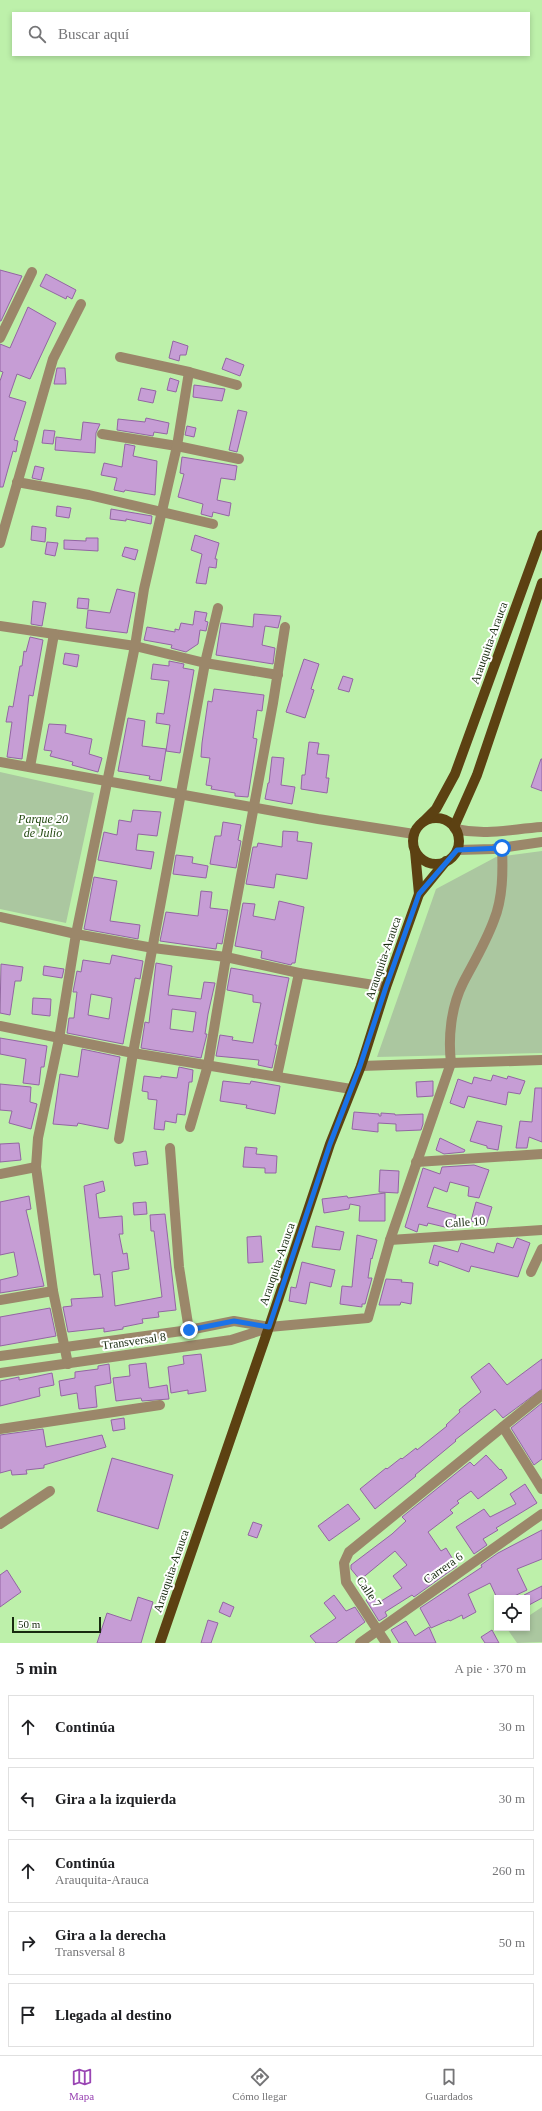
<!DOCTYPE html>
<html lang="es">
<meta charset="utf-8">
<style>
:root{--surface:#fff;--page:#f2f2f2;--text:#202124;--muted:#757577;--line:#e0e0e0;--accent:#9945b3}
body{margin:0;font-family:"Times New Roman",serif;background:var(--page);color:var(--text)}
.controls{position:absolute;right:12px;bottom:12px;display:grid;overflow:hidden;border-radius:0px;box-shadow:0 2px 6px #0003}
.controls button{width:36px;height:36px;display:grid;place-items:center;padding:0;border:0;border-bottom:1px solid var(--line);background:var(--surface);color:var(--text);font:20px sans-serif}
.scale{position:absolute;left:12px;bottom:10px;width:89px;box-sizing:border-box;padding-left:4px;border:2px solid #172a0f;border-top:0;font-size:11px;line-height:14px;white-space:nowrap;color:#172a0f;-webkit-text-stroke:3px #fff;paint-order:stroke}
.stop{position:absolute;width:12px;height:12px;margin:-9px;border:3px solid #1a73e8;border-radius:50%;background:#fff}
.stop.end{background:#1a73e8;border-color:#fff;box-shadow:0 1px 4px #0008}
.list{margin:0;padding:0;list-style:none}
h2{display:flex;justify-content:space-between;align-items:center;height:52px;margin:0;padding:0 16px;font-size:17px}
h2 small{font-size:13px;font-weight:400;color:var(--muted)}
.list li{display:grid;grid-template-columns:26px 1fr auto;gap:12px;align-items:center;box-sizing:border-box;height:64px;margin:0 8px 8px;padding:0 8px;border:1px solid var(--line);border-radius:0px}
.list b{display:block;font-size:15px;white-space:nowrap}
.list p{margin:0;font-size:13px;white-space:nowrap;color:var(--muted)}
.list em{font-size:13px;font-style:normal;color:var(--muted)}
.icon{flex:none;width:22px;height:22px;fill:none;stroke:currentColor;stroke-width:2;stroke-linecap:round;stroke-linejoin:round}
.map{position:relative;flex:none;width:542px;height:1643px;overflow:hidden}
.search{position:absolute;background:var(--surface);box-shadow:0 2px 6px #0003;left:12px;right:12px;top:12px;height:44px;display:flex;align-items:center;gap:10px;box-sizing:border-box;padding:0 14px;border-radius:0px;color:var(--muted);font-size:15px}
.sheet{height:412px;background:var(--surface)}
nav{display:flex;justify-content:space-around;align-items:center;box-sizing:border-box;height:56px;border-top:1px solid var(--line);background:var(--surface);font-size:11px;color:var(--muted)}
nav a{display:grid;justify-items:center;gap:2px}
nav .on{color:var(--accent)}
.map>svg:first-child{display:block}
</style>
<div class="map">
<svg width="542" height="1643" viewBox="0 0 542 1643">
<rect width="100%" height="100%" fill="#bdf0aa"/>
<g fill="#abc7a0">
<polygon points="0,772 94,793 66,923 0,909"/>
<polygon points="542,851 542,1053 377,1057 436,889 496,857"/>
<polygon points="542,1607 542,1642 517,1643 508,1630 511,1628 527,1628 527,1617"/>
</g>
<g fill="#c69dd5" stroke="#9365a3" fill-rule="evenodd">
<polygon points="0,270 22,276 1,321 0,321"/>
<polygon points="46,274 76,290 72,299 67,296 66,299 40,286"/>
<polygon points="28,307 56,323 30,379 17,374 9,397 26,402 14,440 18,441 16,452 13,451 3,487 0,487 0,381 3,372 0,371 0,344 10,348"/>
<polygon points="173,341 188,346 186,355 180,355 179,361 169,358"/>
<polygon points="226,358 244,365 240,376 222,369"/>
<polygon points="57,368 65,368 66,384 54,384"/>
<polygon points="170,378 179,381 176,392 167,390"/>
<polygon points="194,385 225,389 222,401 193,397"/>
<polygon points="141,388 156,391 153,403 138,400"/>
<polygon points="238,410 247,412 237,452 229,450"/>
<polygon points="146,418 169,423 167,434 154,432 153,436 117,430 118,419 145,422"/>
<polygon points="83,422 100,424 96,433 95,453 55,450 56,437 81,440"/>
<polygon points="187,426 196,428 194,437 185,435"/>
<polygon points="44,430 55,431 53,444 42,443"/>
<polygon points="125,444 135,446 133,456 157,461 155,495 125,490 124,492 114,490 117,478 101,475 104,463 122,467"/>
<polygon points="182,457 237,466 235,480 221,478 217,500 231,503 229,516 213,512 212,517 201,514 203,504 178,497 184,474 180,473"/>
<polygon points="35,466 44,468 41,480 32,478"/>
<polygon points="57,506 71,508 69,518 56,516"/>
<polygon points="111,509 152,516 151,524 126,519 126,521 110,519"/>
<polygon points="32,526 46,528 45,542 31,540"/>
<polygon points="195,535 219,543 215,559 217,559 216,568 209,567 206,584 196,583 202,554 191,550"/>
<polygon points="86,538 98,538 98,551 64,549 64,540 86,541"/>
<polygon points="47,542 58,543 55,556 45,554"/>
<polygon points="125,547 138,550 135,560 122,556"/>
<polygon points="117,589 135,593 127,633 86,628 88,610 110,613"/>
<polygon points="78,598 89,599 88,609 77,608"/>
<polygon points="33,601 46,603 42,626 31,624"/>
<polygon points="195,611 207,613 205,621 208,622 206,631 200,630 198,644 186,652 171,648 172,645 144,640 147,627 175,632 175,629 179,630 181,623 193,625"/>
<polygon points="254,614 281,616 278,628 265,626 262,645 275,648 273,664 216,655 221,623 253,627"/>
<polygon points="30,637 43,640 33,696 29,695 22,759 7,757 12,722 6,722 9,706 13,707 20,666 22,666 24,651 26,652"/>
<polygon points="65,653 79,655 77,667 63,664"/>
<polygon points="304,659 319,664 311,689 314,690 305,718 286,712"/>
<polygon points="169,661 184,664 183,668 194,670 180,753 166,751 170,725 156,723 157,713 164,714 169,681 151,679 153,664 169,666"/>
<polygon points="343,676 353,679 349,692 338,689"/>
<polygon points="214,689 264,695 262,711 257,710 253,738 257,739 248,797 235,796 235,793 211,789 212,786 206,785 210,758 201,757 202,743 208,701 212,702"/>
<polygon points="128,718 145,721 142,746 166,749 161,781 149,779 150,776 118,771"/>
<polygon points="49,724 66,725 65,733 92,739 89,754 102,758 98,772 72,765 73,762 50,756 52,751 44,750"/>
<polygon points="309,742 319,743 317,754 329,755 326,778 329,778 327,793 301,789 302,775 305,775"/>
<polygon points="272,757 284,758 281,785 295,787 292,804 265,799 268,783 269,783"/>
<polygon points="541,759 542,759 542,791 531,787"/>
<polygon points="133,810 161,812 157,836 138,834 136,850 154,852 151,869 98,860 104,832 117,835 119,820 131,822"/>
<polygon points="223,822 241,825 238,840 241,841 236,868 210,864 215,836 221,836"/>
<polygon points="283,831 298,832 297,841 312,843 307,879 276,874 274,888 246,884 253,847 257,847 258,843 282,847"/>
<polygon points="176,855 193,857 192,863 208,866 206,878 173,874"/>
<polygon points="94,877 117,881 110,921 140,925 138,939 84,929"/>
<polygon points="201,891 212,892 210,908 228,910 222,944 217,943 216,949 160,941 166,912 198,916"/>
<polygon points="279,901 304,907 295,963 292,963 291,965 261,958 262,951 235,946 243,903 255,904 253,916 275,920"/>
<path d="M112,955l31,6 -3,18 -5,-1 -12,66 -56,-11 2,-15h5l3,-26h-4l4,-21 4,1 2,-12 27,4zM91,994l21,4 -3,21 -21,-4z"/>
<path d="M156,963l16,3 -4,29 33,4 3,-17 11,1 -7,31 -3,20h2l-6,24 -60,-10 4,-26 4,1zM172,1009l24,3 -3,20 -23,-3z"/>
<polygon points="1,964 23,967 21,981 15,981 10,1015 0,1013"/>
<polygon points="44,966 64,969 62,978 43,975"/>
<polygon points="231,968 289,978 275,1045 277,1045 272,1068 258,1065 259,1060 216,1056 220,1035 233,1037 232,1040 253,1043 261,1003 253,1002 253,995 227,990"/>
<polygon points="33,998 51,999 50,1016 32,1014"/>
<polygon points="0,1038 47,1046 44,1067 41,1067 39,1085 23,1083 26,1059 0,1054"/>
<polygon points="82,1049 120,1057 108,1129 78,1123 77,1126 53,1124 60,1074 78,1077"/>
<polygon points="179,1067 193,1070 192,1082 189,1082 185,1115 177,1114 176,1123 165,1121 164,1130 154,1129 157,1100 148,1099 148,1092 142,1091 144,1076 161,1078 161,1076 177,1078"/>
<polygon points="493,1075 507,1079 508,1076 525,1081 520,1094 508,1092 506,1105 468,1096 464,1108 450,1103 458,1079 472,1084 474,1077 491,1081"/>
<polygon points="223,1081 250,1084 251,1081 280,1086 275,1114 246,1108 247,1105 220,1101"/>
<polygon points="433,1081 433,1096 417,1097 416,1082"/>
<polygon points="0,1084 31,1087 30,1102 37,1104 31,1129 9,1123 12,1111 0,1110"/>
<polygon points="535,1088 542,1088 542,1142 529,1137 527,1148 516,1148 520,1121 532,1122"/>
<polygon points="354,1112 379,1114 379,1116 381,1116 381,1113 395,1114 395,1115 423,1114 423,1124 421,1130 396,1131 396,1124 378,1123 378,1132 352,1129"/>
<polygon points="477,1121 502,1126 498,1150 487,1148 487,1146 470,1141"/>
<polygon points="440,1138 465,1150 464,1152 444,1154 436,1150"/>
<polygon points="19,1143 21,1160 0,1162 0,1144"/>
<polygon points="245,1147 257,1148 256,1154 277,1156 276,1173 265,1173 265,1168 243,1167"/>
<polygon points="146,1151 148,1164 135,1166 133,1153"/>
<polygon points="474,1165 489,1170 479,1198 468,1196 469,1187 450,1182 447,1192 434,1187 427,1207 456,1215 453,1229 428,1223 427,1226 419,1224 417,1232 405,1227 423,1168 440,1174 442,1167"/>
<polygon points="380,1170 399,1171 398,1193 379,1192"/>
<polygon points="103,1181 105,1191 96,1194 99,1218 122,1216 123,1234 119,1234 123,1254 127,1253 129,1269 112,1272 115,1306 162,1297 154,1231 151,1231 150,1215 165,1214 176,1310 158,1312 159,1317 142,1319 143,1323 123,1327 123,1329 104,1332 104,1328 68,1332 63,1307 72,1306 71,1299 103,1297 100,1274 94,1275 84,1186"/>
<polygon points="385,1193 385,1221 359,1221 360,1206 350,1204 349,1209 324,1213 322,1199 347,1196 348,1198"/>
<polygon points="29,1196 31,1209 26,1210 44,1286 0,1293 0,1280 17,1276 18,1274 14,1252 0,1255 0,1202"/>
<polygon points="146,1202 147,1214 134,1215 133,1203"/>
<polygon points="476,1202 492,1207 486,1226 471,1221"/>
<polygon points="316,1226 344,1232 340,1250 312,1247"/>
<polygon points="357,1235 377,1240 372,1259 371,1258 368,1278 372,1278 365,1304 362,1304 362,1307 340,1304 342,1286 352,1287"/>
<polygon points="261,1236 263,1262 248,1263 247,1237"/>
<polygon points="517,1238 530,1243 518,1277 471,1266 469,1272 439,1261 438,1266 429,1263 434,1245 458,1252 461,1243 494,1253 497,1243 513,1248"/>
<polygon points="302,1262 335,1270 331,1287 310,1282 306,1304 289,1301 291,1287 296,1288"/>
<polygon points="386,1279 402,1280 401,1282 413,1283 411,1304 401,1302 400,1305 379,1305"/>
<polygon points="50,1308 56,1336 0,1346 0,1317"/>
<polygon points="201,1354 206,1391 188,1394 188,1390 171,1393 168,1367 184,1364 183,1356"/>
<polygon points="542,1359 542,1389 503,1418 495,1409 455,1440 456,1441 415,1475 416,1476 375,1509 360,1489 386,1468 387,1469 401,1458 402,1459 416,1448 417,1450 447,1426 446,1425 460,1412 459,1410 481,1392 471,1377 489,1363 507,1385"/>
<polygon points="146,1363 149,1388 167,1385 169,1399 142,1401 141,1398 116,1401 113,1378 130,1376 129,1365"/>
<polygon points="109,1364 111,1383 95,1386 97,1407 79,1409 77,1393 61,1396 59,1381 75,1378 75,1372 98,1369 98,1366"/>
<polygon points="52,1373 54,1385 39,1388 40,1396 0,1406 0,1381 19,1377 19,1380"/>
<polygon points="542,1403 542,1459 534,1465 511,1428"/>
<polygon points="124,1418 125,1429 113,1431 111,1420"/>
<polygon points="43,1429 46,1447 102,1435 106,1447 44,1465 44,1468 26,1470 27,1474 12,1475 11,1470 0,1473 0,1435"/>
<polygon points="486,1455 500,1470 501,1469 507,1478 478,1499 471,1491 457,1501 459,1503 450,1510 453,1513 428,1532 441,1551 446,1548 457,1566 414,1597 412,1595 385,1612 387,1616 379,1621 366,1600 374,1596 378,1603 402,1588 393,1576 407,1565 395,1551 360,1580 351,1569 351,1565 392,1534 406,1521 402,1517 470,1462 474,1466"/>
<polygon points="112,1458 173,1475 158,1529 97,1511"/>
<polygon points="525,1484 537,1503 496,1528 498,1530 483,1539 487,1545 474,1554 456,1527 484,1509 490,1517 516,1504 510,1494"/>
<polygon points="348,1504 360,1519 329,1541 318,1526"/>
<polygon points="253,1522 262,1525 257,1538 248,1535"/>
<polygon points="542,1530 542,1559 517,1569 527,1590 510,1598 497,1598 490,1583 468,1594 476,1612 463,1619 462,1615 450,1621 449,1620 431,1628 420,1608 482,1567 481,1565 498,1553"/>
<polygon points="7,1570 21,1592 0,1607 0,1575"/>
<polygon points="542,1586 542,1598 529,1605 524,1595"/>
<polygon points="334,1595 346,1611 355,1607 365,1622 336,1643 316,1643 310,1636 336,1618 324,1603"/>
<polygon points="138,1597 153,1602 141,1643 97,1643 107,1613 131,1621"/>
<polygon points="223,1602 234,1607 230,1617 219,1612"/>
<polygon points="208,1620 218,1623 211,1643 201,1643"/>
<polygon points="406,1621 415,1636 429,1627 436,1643 399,1643 391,1630"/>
<polygon points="492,1630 499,1643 485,1643 481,1637"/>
</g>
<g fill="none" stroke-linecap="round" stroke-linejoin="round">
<g stroke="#9b876a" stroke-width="10">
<polyline points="0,338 32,272"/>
<polyline points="120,357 189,372 237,385"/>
<polyline points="102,434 177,446 239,459"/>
<polyline points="17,482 89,495 213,524"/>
<polyline points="0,543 53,359 81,304"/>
<polyline points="0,626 135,646 205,663 278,675"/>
<polyline points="0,762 318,819 414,834"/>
<polyline points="30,767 54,634"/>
<path d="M455,829c32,7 56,0 87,-2"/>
<polyline points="457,850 493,849 542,842"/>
<polyline points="0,917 76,934 153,948 226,957 299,973 386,987"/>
<polyline points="0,1026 133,1053 351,1089"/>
<polyline points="361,1066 542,1060"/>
<polyline points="277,1076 299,973"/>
<polyline points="190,1127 208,1065 226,957 273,703 285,627"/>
<polyline points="119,1139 133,1053 205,663 218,608"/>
<polyline points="170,1148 179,1267 189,1330"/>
<polyline points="416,1162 542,1154"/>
<polyline points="0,1174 36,1167"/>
<polyline points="390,1240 542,1230"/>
<polyline points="531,1272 542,1249"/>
<polyline points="0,1300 53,1291"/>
<path d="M0,1356l189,-26 45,-9 35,6 99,-9 22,-78 61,-177c-3,-26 0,-56 12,-80 11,-21 23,-41 31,-63 9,-22 9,-49 8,-73"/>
<polyline points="68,1364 53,1291 36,1167 38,1138 59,1039 76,934 135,646 144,589 177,446 189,372"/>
<polyline points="0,1373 231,1340 268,1328"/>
<polyline points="503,1427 542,1489"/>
<polyline points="0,1429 160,1405"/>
<polyline points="0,1524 50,1491"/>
<polyline points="360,1643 542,1514"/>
<polyline points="386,1643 346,1582 344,1563 349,1552 542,1395"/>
</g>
<g stroke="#5c4112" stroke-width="10">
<circle cx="436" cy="841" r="23"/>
<polyline points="424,821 436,809 455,774 542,535"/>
<polyline points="454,827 477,775 542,583"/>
<polyline points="415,851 419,894"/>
<polyline points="160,1643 269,1327 330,1144 361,1066 386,987 419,894 446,861"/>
</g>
</g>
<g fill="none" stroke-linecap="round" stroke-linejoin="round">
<polyline stroke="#1a73e8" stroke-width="5" points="189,1330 234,1321 269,1327 330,1144 360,1066 386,987 419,894 457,850 502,848"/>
</g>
<g text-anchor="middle" stroke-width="4" stroke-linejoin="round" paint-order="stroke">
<g font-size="12" fill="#172a0f" stroke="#fff">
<text transform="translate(489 643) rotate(-70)" y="4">Arauquita-Arauca</text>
<text transform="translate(383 958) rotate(-71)" y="4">Arauquita-Arauca</text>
<text transform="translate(465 1222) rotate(-4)" y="4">Calle 10</text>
<text transform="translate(277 1264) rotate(-71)" y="4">Arauquita-Arauca</text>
<text transform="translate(134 1341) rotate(-8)" y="4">Transversal 8</text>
<text transform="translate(443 1568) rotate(-35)" y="4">Carrera 6</text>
<text transform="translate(171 1571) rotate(-71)" y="4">Arauquita-Arauca</text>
<text transform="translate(369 1592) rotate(56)" y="4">Calle 7</text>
</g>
<g font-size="12" font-style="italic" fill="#22480f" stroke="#fff">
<text x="43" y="823">Parque 20<tspan x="43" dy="14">de Julio</tspan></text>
</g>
</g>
</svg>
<div class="controls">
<button><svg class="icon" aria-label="locate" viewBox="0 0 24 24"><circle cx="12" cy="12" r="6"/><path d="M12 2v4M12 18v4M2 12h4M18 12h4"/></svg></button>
</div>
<div class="scale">50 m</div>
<div class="stop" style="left:502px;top:848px"></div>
<div class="stop end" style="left:189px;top:1330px"></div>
<div class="search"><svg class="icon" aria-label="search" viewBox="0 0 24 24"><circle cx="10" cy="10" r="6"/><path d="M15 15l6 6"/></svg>Buscar aquí</div>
</div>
<section class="sheet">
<h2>5 min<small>A pie · 370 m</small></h2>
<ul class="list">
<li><svg class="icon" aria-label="ahead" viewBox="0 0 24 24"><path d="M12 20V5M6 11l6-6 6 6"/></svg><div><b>Continúa</b></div><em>30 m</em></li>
<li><svg class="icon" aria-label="left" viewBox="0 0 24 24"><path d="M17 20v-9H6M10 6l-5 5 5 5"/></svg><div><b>Gira a la izquierda</b></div><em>30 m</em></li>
<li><svg class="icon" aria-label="ahead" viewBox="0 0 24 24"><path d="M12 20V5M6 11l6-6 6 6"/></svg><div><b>Continúa</b><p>Arauquita-Arauca</p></div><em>260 m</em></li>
<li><svg class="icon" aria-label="right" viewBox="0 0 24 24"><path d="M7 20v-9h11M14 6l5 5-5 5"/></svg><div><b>Gira a la derecha</b><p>Transversal 8</p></div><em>50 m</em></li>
<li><svg class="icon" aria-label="arrive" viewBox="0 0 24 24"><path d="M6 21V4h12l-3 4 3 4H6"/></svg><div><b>Llegada al destino</b></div></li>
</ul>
</section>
<nav>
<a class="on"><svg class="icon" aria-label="map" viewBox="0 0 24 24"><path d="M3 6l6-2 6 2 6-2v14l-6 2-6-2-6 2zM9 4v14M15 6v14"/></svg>Mapa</a>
<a><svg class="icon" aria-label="directions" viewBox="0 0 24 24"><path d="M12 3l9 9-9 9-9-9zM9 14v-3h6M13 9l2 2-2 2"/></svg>Cómo llegar</a>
<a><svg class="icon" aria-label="saved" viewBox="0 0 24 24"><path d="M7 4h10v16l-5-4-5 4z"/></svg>Guardados</a>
</nav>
